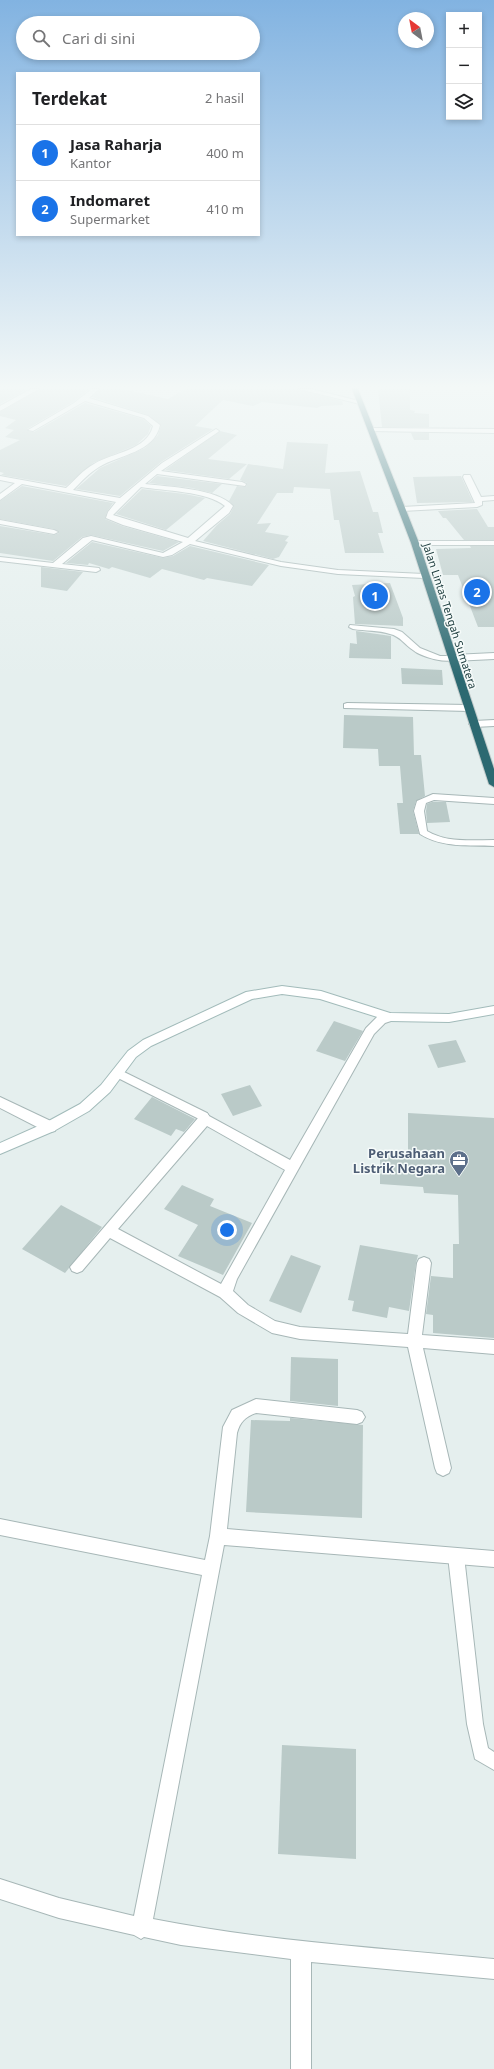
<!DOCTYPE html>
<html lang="id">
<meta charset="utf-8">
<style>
:root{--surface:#fff;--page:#f2f2f2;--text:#202124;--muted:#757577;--line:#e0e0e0;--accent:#1a73e8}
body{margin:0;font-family:"Noto Sans",sans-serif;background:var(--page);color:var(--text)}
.controls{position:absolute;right:12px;top:12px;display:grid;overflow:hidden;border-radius:0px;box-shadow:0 2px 6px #0003}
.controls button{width:36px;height:36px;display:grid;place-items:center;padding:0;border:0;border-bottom:1px solid var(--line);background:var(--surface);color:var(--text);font:20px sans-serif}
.compass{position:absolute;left:398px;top:12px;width:36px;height:36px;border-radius:50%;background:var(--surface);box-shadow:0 2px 6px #0003;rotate:328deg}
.you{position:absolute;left:227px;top:1230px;width:14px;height:14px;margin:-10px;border:3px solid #fff;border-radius:50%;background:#1a73e8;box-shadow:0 0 0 6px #1a73e833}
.badge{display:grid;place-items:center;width:26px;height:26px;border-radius:50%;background:var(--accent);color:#fff;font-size:13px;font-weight:700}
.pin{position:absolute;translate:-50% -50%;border:2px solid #fff;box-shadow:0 1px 4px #0006}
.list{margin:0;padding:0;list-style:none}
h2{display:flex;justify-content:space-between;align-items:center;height:52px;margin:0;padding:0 16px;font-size:17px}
h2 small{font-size:13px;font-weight:400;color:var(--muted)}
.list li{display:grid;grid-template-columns:26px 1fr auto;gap:12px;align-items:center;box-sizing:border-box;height:56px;padding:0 16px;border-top:1px solid var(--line)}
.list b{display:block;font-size:15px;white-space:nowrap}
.list p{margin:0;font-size:13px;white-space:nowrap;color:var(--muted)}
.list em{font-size:13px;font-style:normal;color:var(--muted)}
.icon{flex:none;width:22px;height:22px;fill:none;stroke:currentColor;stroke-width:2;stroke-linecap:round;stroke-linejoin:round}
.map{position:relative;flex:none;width:494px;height:2069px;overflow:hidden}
.search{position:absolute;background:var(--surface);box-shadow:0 2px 6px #0003;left:16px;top:16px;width:244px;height:44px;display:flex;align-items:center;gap:10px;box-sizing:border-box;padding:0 14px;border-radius:22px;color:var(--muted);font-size:15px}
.panel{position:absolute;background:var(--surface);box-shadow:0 2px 6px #0003;left:16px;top:72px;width:244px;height:164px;border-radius:0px}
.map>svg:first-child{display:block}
</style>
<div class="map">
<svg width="494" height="2069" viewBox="0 0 494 2069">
<rect width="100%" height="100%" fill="#e5efee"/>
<g fill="#bacac8">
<polygon points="0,389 28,389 0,404"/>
<polygon points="40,389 90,389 73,402 27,429 28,431 34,432 85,403 143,419 151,426 148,434 136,445 93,463 66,486 1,475 4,473 0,472 0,450 20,440 5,437 14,430 5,428 16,420 0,416 0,412"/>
<polygon points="100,389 122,389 168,399 185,389 298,389 342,401 343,405 321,406 317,408 262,402 253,406 223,400 195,426 213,429 161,462 120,496 76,489 100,468 145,448 158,435 161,425 148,415 92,397"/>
<polygon points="378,389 410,389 410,410 415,411 414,413 429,414 429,427 382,427"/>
<polygon points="220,431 237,435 208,459 247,464 229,479 165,470"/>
<polygon points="411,433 429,433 429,440 414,440"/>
<polygon points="287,442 328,444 325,473 360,471 373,512 378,512 383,533 378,533 384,553 345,553 339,520 334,520 330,489 294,487 293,493 277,493 257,524 271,523 265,532 289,536 285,541 288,542 279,557 273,559 203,541 217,525 230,514 234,506 229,501 237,486 246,487 247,483 240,480 248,464 283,469"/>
<polygon points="157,476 222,484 212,493 192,488 149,483"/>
<polygon points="461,476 473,502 417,503 413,477"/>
<polygon points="22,486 113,503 107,512 105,519 122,526 179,542 163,551 91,535 82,537 53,561 0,553 0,526 54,535 59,533 54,529 0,519 0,501"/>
<polygon points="142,489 185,494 205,498 166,530 116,514"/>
<polygon points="477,509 488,527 494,527 494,540 464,540 446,518 443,518 438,511"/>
<polygon points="92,542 163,558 173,556 190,546 269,565 252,586 207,578 204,580 162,569 150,578 112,567 109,569 89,563 88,565 66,563"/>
<polygon points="470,546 494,546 494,627 478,627 458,575 443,575 436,549 471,548"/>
<polygon points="41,567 83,572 67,591 41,587"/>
<polygon points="390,583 403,618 403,626 355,624 353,597 355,596 352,585"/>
<polygon points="356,631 391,636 391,659 349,658 350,643 357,644"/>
<polygon points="401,668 442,670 443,685 402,684"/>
<polygon points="344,715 413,717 414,755 421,755 425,796 416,801 413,811 419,834 400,834 397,803 403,803 400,766 379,766 378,749 343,748"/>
<polygon points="432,802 446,802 450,822 427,823 426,811 427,804"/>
<polygon points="334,1021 363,1031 345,1061 316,1051"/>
<polygon points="456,1040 466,1062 438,1068 428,1045"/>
<polygon points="250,1085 262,1106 233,1116 221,1094"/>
<polygon points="152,1097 195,1119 184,1132 176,1129 171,1136 134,1119"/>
<polygon points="408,1113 494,1118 494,1338 433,1333 433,1315 426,1314 431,1276 453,1278 453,1244 459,1244 458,1195 424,1193 423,1187 380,1184 380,1155 408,1156"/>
<polygon points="182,1185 214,1199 210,1206 252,1223 223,1275 178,1256 198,1225 164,1209"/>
<polygon points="61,1205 102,1227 65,1273 22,1249"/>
<polygon points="360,1245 418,1255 416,1263 409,1311 389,1307 387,1318 352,1311 354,1301 348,1300"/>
<polygon points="291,1255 321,1266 301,1313 269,1301"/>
<polygon points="291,1357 338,1359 338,1406 290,1401"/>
<polygon points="290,1418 363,1425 362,1518 246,1512 251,1420 290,1421"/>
<polygon points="282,1745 356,1749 356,1859 278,1854"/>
</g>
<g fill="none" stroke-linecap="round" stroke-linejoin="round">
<g stroke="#a7b7b7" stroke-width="2">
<g id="lane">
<path d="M350,625l44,4 8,3 18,16 20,8h13l4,2c-8,7 -36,-1 -44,-8 -8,-5 -13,-14 -23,-16 -11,-4 -25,-3 -37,-5l-4,-2z"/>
<polygon points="347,703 469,705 473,708 469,711 344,708 344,704"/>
<path d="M433,794l61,4v6l-60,-4 -8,3 -2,8 3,20c20,12 45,9 67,9v6c-25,-1 -52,2 -74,-12l-6,-23 3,-10z"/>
<polygon points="118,1069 207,1113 209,1116 207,1119 199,1119 114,1076 112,1073 114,1070"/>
<polygon points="456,1548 461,1551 464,1556 483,1724 488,1748 494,1752 494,1770 475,1759 467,1724 448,1556 451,1551"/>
</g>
</g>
<g stroke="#a7b7b7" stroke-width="2">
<g id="street">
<polygon points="31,389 39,389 0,411 0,406"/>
<path d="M92,389h7l-10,9 59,18 12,9c-6,28 -40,29 -61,42 -10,6 -18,15 -26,23l47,8 42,-35 54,-34 3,2 -1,1 -57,39 81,11 4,2 -1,2 -88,-12 -12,10c23,3 72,4 88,22l-4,7 -34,28 86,21 57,8 86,4 4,2 -4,2 -86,-4 -57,-8 -91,-22 -18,11 -9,2 -71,-17 -30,24 37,4 1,2 -4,2 -96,-11v-4l53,6 30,-25 8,-2 72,17 20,-11 -60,-17 -17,-7 2,-6 8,-10 -94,-18 -22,16v-6l15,-11 -15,-3v-4l66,12c9,-8 17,-18 28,-24 19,-12 53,-13 59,-38l-9,-8 -59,-17 -52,30 -5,-1 46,-27zM141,487c23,4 66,4 84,19l-37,32 -75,-23z"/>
<polygon points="299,389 311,389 363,402 360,404"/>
<polygon points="371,428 494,429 494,433 369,431 369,429"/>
<polygon points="464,475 470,475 481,497 494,496 494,500 482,501 482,505 477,507 402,511 398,509 402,507 475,503 463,477"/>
<polygon points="0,520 54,530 58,532 54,534 0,524"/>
<polygon points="412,541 494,541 494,545 415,545 411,543"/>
<polygon points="494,653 494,659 453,661 449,658 453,655"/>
<polygon points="494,720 494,726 474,727 469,724 474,721"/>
<path d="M390,1013l6,4 -2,3 -9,3 -11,11 -137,245 -4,12 15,14 27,16 25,6 108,7 9,-71 2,-4 5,-2 5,2 2,4 -9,72 72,5v14l-71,-6 28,120 -2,5 -6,3 -6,-3 -2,-5 -27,-121 -108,-8 -28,-6 -34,-20 -18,-16 -110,-59 -28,33 -5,2 -5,-2 -2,-4 128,-149 -1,-2 2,-3h8l2,3 81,44 76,-132 11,-11zM207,1126l78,44 -64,114 -103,-55z"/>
<polygon points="0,1097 55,1123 56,1127 55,1131 50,1132 45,1131 0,1108"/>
<path d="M256,1399l101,11 5,2 3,5 -3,5 -5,2 -101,-11c-11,4 -16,9 -19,20l-10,96 267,22v16l-270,-22 -71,374c112,22 227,29 341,40v20l-183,-17v107h-20v-110l-110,-14 -37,-8 -3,2 -7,-4 -75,-17 -59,-19v-20l59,19 75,18 68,-341 -202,-40v-16l205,41 5,-24 13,-109 9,-17z"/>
</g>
</g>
<g stroke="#a2bbba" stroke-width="2">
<polygon id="secondary" points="282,986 321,991 390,1013 449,1014 494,1006 494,1014 449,1022 390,1021 320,999 282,994 252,999 151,1046 136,1057 110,1092 89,1111 54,1131 0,1154 0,1143 45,1123 80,1104 101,1085 128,1051 143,1040 246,992"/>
</g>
<g stroke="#c1caca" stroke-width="2">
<polygon id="highway" points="352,389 358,389 419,543 494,769 494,787 489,784 411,543"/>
</g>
<use href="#lane" fill="#fff" fill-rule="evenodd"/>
<use href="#street" fill="#fff" fill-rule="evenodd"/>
<use href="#secondary" fill="#fff" fill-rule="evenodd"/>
<use href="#highway" fill="#2c6971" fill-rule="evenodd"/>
</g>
<linearGradient id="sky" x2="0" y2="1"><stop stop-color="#82b3e1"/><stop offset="0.57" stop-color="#f3f8f7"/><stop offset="1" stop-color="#f3f8f7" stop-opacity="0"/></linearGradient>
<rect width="494" height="679" fill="url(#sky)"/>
<defs>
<g id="office-pin" transform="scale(1)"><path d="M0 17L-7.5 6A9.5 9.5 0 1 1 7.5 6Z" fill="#5c6f8a" stroke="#f6fbfa"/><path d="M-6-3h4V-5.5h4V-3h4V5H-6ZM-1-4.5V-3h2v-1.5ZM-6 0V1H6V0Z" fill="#fff"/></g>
</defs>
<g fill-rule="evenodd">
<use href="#office-pin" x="459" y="1160"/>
</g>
<g text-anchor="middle" stroke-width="3" stroke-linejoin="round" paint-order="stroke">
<g font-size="11" fill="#224142" stroke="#f6fbfa">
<text transform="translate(450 616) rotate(72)" y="4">Jalan Lintas Tengah Sumatera</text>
</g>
<g font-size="13" font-weight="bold" fill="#4e5e75" stroke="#f6fbfa" text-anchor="end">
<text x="445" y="1158">Perusahaan<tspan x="445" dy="15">Listrik Negara</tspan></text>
</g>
</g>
</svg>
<div class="controls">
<button>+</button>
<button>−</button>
<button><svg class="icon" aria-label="layers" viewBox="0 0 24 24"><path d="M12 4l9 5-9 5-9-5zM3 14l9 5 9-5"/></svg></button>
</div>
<svg class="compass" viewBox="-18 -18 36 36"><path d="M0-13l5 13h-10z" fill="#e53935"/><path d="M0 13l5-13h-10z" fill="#757577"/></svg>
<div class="you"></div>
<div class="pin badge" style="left:375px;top:596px">1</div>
<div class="pin badge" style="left:477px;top:592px">2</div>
<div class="search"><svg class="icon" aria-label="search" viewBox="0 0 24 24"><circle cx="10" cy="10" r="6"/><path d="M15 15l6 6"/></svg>Cari di sini</div>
<section class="panel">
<h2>Terdekat<small>2 hasil</small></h2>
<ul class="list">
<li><span class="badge">1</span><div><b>Jasa Raharja</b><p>Kantor</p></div><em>400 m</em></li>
<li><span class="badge">2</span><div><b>Indomaret</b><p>Supermarket</p></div><em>410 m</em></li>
</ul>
</section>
</div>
